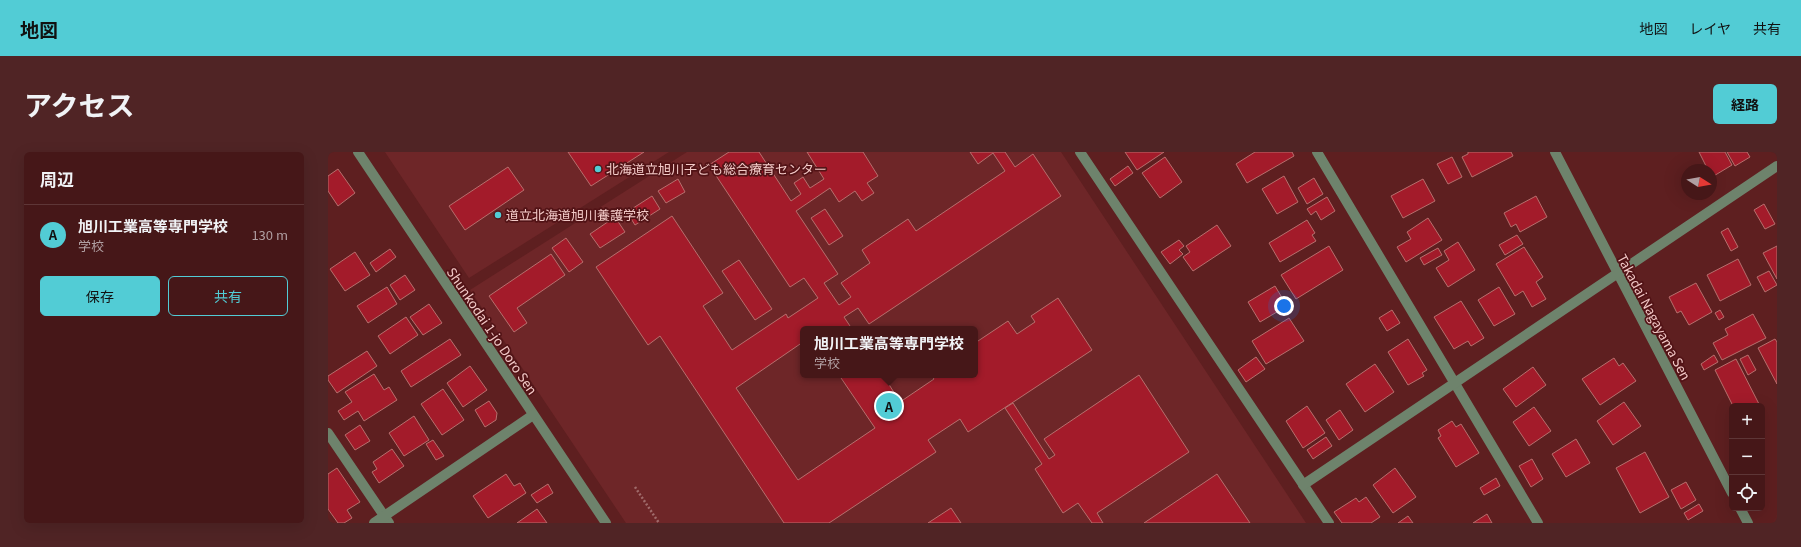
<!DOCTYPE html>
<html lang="ja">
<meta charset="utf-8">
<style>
:root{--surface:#461718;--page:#502425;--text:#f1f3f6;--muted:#b09fa2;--line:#5e3637;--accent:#52ccd5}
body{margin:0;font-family:Georgia,"Noto Sans JP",serif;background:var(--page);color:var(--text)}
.controls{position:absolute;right:12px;bottom:12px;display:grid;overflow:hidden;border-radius:6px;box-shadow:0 4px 16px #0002}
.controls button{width:36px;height:36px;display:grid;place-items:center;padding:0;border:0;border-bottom:1px solid var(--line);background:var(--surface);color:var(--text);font:20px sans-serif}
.compass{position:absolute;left:1353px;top:12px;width:36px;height:36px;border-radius:50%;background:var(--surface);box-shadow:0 4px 16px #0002;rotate:101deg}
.you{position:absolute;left:956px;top:154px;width:14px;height:14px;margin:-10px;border:3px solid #fff;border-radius:50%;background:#1a73e8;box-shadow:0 0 0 6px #1a73e833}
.badge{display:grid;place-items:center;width:26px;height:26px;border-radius:50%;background:var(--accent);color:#111;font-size:13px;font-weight:700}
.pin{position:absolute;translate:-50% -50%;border:2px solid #fff;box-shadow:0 1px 4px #0006}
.popup{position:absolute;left:472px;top:174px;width:178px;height:52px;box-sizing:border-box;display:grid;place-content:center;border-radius:6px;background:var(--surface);filter:drop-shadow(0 1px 3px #0005);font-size:13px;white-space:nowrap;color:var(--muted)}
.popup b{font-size:15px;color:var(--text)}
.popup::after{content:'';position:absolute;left:50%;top:100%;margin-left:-8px;border:8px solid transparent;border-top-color:var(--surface)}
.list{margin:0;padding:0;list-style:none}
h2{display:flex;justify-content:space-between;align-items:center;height:52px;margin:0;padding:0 16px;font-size:17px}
h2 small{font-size:13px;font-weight:400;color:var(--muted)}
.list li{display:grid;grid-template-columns:26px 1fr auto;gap:12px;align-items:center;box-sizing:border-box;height:60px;padding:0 16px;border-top:1px solid var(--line)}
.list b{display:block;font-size:15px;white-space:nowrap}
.list p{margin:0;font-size:13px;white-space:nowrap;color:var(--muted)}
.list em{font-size:13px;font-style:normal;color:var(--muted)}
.actions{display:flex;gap:8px;padding:12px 16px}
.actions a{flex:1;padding:9px 0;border:1px solid var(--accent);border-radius:6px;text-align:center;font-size:14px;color:var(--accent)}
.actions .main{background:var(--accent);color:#111}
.icon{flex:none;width:22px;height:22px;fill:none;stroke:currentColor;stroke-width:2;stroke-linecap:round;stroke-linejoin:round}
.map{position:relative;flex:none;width:1449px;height:371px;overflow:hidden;border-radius:6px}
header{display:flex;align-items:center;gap:24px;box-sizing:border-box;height:56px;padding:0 20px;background:var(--accent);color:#111}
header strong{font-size:19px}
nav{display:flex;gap:22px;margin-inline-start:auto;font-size:14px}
.intro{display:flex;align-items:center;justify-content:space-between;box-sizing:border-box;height:96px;padding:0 24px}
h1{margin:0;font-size:28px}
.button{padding:10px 18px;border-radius:6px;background:var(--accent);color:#111;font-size:14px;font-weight:700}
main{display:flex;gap:24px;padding:0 24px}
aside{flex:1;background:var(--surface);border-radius:6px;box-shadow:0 4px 16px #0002}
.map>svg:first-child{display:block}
</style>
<header>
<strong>地図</strong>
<nav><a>地図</a><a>レイヤ</a><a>共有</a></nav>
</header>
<div class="intro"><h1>アクセス</h1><a class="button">経路</a></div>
<main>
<aside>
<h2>周辺<small></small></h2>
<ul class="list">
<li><span class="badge">A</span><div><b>旭川工業高等専門学校</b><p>学校</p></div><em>130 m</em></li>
</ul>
<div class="actions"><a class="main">保存</a><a>共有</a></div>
</aside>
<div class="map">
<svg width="1449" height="371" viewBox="0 0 1449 371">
<rect width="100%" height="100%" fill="#5e1f20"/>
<g fill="#6e2628" fill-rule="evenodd">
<polygon points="57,0 341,0 141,126"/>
<path d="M359,0h374l245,371h-680l-156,-233zM475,177h172v46h-172z"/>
</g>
<g fill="#a31b2a" stroke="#b76f6d">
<polygon points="240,0 316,0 263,34"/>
<polygon points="401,0 431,0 463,49 473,42 466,31 475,25 482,36 496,27 479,0 535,0 550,24 539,31 546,41 534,49 527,39 511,50 502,36 468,59 510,122 496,131 511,153 523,145 513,131 542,111 534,98 580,67 588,79 677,19 665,1 650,12 642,0 677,0 687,15 705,2 733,44 541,172 530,156 516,165 524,177 475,177 475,190 408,236 470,328 547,276 511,223 555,223 572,250 606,227 603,223 647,223 647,191 680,169 689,182 707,170 703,164 730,146 764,198 640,280 632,267 600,288 608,300 501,371 456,371 332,184 320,193 268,115 344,64 395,141 375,154 404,198 458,162 460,166 490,146 476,126 462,135 381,13"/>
<polygon points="797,0 836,0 809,18"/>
<polygon points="927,0 964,0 966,4 919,31 908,12"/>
<polygon points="1140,0 1183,0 1185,4 1144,25 1134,5 1140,2"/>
<polygon points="1371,0 1397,0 1404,13 1384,25 1383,18 1380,18"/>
<polygon points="1399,0 1419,0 1422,5 1407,14"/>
<polygon points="837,5 854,30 832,46 814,21"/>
<polygon points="1124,5 1134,25 1120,32 1109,12"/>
<polygon points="800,14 805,21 787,34 782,27"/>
<polygon points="180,15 196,38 137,78 121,54"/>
<polygon points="10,17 27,41 10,54 0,39 0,24"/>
<polygon points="956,24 970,50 949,62 934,37"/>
<polygon points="986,26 995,42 979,52 970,36"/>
<polygon points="350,27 357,40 338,51 330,39"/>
<polygon points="1095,27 1107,49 1075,66 1063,44"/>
<polygon points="324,44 332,57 307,73 299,60"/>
<polygon points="1208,44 1219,65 1192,80 1188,72 1183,75 1176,61"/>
<polygon points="999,45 1007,59 993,68 988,59 983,63 979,57"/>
<polygon points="1436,52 1447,72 1437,77 1426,58"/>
<polygon points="497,57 515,84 501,93 483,66"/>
<polygon points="287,65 297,80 272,96 262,82"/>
<polygon points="1100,66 1114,88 1078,110 1069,95 1083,87 1079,80"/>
<polygon points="979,68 987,81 984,83 988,89 952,110 941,91"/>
<polygon points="889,73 903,94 865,119 855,105 862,100 858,94"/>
<polygon points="1400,76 1410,95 1403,99 1393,80"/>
<polygon points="1189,83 1195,92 1177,103 1171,93"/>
<polygon points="238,86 255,110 241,120 224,96"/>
<polygon points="851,88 856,94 851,98 855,102 842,112 833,100"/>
<polygon points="1130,90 1147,118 1120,135 1108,116 1121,108 1116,99"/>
<polygon points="1001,94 1015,118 968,147 953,123"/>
<polygon points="1449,94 1449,127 1435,101"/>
<polygon points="1196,95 1215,125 1208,130 1218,147 1204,155 1195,139 1187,144 1168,112"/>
<polygon points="1110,96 1114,103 1096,113 1092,106"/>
<polygon points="62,97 68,105 48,120 42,111"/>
<polygon points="27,100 42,123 17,139 2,117"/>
<polygon points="223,102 237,123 189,156 199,171 186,180 161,144"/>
<polygon points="1410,107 1423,133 1392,149 1379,123"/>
<polygon points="411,108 444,157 427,168 394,119"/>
<polygon points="1441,119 1449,133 1437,140 1429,125"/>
<polygon points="77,123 87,138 72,148 62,133"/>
<polygon points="1368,131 1384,160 1361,173 1353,159 1349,161 1341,145"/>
<polygon points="947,134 959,154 932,170 920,150"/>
<polygon points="59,135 69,152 40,171 29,154"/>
<polygon points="1171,135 1187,162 1166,174 1150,148"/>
<polygon points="1133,149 1156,186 1143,194 1140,189 1126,197 1106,165"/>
<polygon points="101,152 114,171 95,183 82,165"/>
<polygon points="1064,158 1072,171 1059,179 1051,166"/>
<polygon points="1392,158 1396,165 1391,168 1387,161"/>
<polygon points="1425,162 1438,186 1394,208 1385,191 1400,183 1397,177"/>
<polygon points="78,165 90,183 62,202 50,184"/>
<polygon points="961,166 976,189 938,212 924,189"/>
<polygon points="122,187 133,203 83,235 73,219"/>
<polygon points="1080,187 1099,218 1094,221 1096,224 1080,233 1060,200"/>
<polygon points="1447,187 1449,190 1449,232 1430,196"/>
<polygon points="39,199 49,214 9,241 0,228 0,224"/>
<polygon points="1386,203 1390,210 1376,218 1373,212"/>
<polygon points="1420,203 1428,218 1420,223 1412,207"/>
<polygon points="928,205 937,217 918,230 910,218"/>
<polygon points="1286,206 1291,214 1295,211 1308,229 1272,253 1254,227"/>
<polygon points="1408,207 1432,254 1405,254 1387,218"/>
<polygon points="1047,212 1066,240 1037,260 1018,232"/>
<polygon points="142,214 159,238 135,255 119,231"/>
<polygon points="1205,215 1218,233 1188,255 1175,237"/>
<polygon points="46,222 56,238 61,235 69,248 36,269 30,259 16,268 10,259 24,250 17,240"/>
<polygon points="811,223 861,300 769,361 775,371 764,371 750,351 735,361 707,317 714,312 677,256 685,251 721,307 727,303 716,287"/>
<polygon points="115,237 136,268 114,283 93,252"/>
<polygon points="161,249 169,261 168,268 157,275 147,258"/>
<polygon points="1296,250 1313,274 1285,293 1269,269"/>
<polygon points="979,254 997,281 975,296 958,269"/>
<polygon points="1206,255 1223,279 1201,294 1185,270"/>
<polygon points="1012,258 1025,278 1011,288 998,268"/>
<polygon points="86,264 101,288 76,304 61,281"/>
<polygon points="1124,269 1128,275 1133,272 1151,301 1128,315 1110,286 1113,284 1110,278"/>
<polygon points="32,273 42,289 27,298 17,283"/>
<polygon points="998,285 1004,294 985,307 979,298"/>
<polygon points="1248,287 1262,311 1238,325 1224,302"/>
<polygon points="105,288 116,304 108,308 98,292"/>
<polygon points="64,297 76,314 51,331 44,320 49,317 45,310"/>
<polygon points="1317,300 1341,345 1312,361 1288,316"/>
<polygon points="1204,307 1215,327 1203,335 1191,314"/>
<polygon points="9,316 32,350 19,358 24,366 16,371 10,371 0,357 0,322"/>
<polygon points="1067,316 1088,345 1065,361 1045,333"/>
<polygon points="178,322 186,334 192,331 198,341 160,366 145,344"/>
<polygon points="889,322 922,371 816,371"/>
<polygon points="1168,326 1172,334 1156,343 1152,336"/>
<polygon points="1358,330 1368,348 1353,357 1343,338"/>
<polygon points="220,332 225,341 209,351 203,343"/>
<polygon points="1038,345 1052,365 1043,371 1014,371 1006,360 1028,346 1031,350"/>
<polygon points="1371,352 1375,359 1360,368 1356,361"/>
<polygon points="623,356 633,371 600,371"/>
<polygon points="209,357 219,371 189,371"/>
<polygon points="1159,362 1164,371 1145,371"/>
<polygon points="1080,364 1085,371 1070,371"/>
</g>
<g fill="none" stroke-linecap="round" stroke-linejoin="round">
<polyline stroke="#a06b6b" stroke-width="2.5" stroke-dasharray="2 2" stroke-linecap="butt" points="307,335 331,371"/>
<g stroke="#6e836c" stroke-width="10">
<polyline points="30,0 278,371"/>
<polyline points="752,0 1001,371"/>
<polyline points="989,0 1210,371"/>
<polyline points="1227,0 1404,341"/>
<polyline points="0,281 61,371"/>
<polyline points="975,333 1449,14"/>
<polyline points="1412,356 1420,371"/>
<polyline points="46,371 205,263"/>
</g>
</g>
<g fill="#52ccd5" stroke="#521316" stroke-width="1.5">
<circle cx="270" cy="17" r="4"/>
<circle cx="170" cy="63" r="4"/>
</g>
<g text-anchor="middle" stroke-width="3.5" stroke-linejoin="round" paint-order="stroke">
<g font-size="13" fill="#f3cac8" stroke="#521316" text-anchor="start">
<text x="278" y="22">北海道立旭川子ども総合療育センター</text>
<text x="178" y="68">道立北海道旭川養護学校</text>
</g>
<g font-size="13" fill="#f3cac8" stroke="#521316">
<text transform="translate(1326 165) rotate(62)" y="5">Takadai Nagayama Sen</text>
<text transform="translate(164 179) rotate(56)" y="5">Shunkodai 1-jo Doro Sen</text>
</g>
</g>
</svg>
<div class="controls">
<button>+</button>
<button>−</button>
<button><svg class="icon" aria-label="locate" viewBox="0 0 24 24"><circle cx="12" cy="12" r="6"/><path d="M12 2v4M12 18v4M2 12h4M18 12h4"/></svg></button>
</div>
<svg class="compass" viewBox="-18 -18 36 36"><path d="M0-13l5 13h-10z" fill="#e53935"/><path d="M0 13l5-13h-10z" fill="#b09fa2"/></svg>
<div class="you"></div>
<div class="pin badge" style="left:561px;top:254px">A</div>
<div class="popup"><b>旭川工業高等専門学校</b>学校</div>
</div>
</main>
